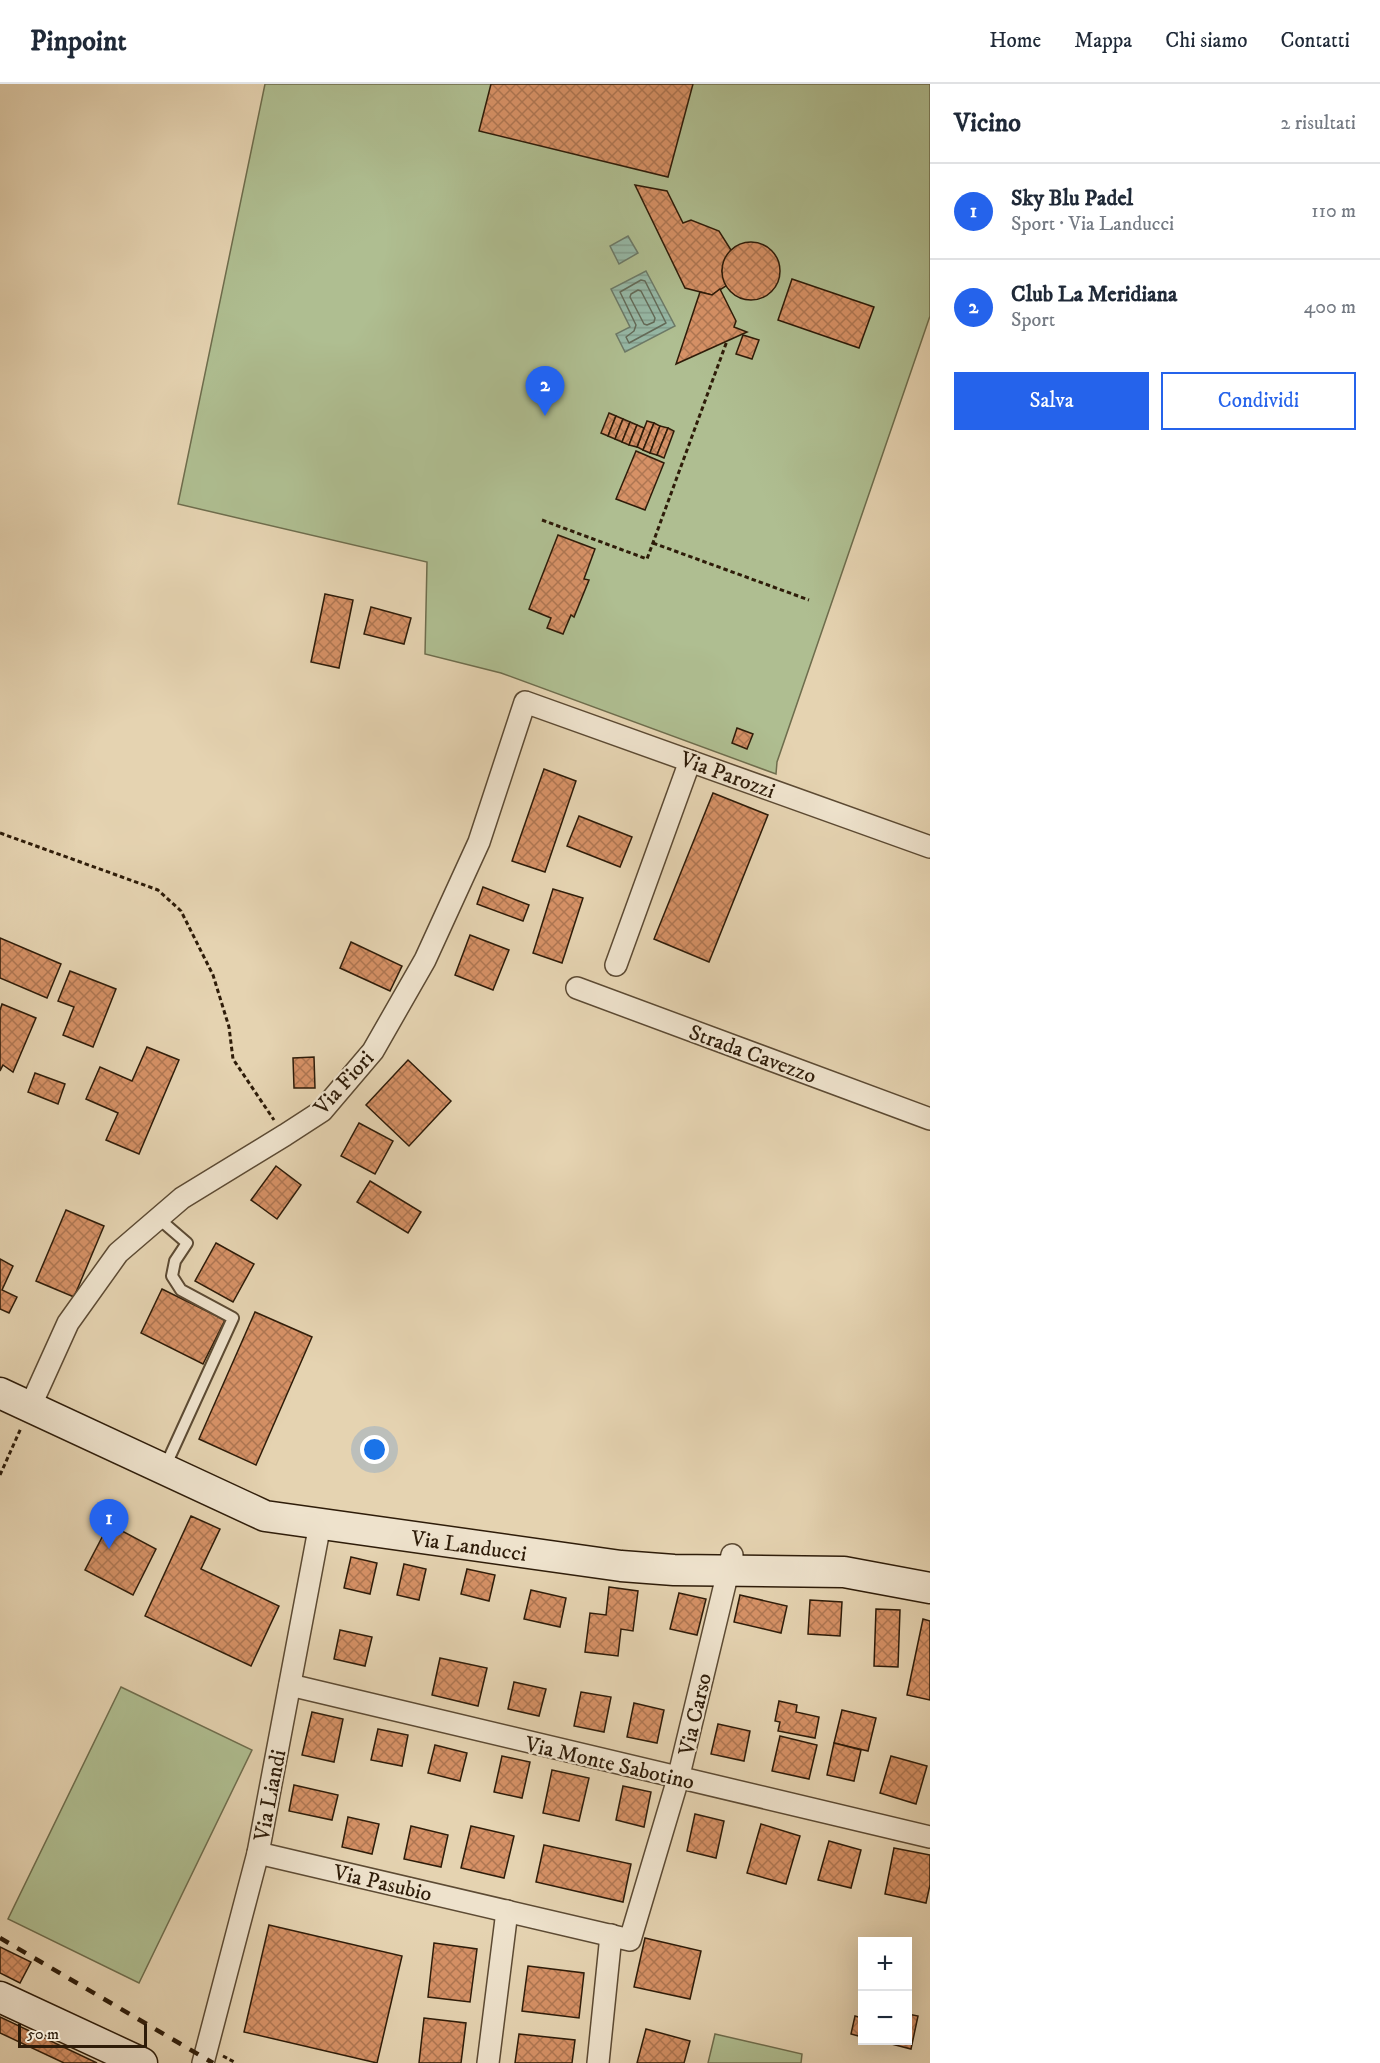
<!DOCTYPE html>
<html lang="it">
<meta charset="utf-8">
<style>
:root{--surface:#fff;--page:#f6f6f7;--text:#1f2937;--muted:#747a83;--line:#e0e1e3;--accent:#2563eb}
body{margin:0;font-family:"IM FELL DW Pica",serif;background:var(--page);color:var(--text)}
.controls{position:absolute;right:18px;bottom:18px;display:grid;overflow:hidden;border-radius:0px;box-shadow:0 6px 24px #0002}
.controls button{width:54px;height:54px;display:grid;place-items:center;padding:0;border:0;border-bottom:2px solid var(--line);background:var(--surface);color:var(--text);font:30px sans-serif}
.scale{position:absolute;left:18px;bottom:15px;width:129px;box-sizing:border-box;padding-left:6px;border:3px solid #2e1c09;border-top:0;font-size:16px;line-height:21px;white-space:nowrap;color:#2e1c09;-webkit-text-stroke:4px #eee2cc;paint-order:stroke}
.you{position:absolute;left:375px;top:1366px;width:21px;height:21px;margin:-15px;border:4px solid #fff;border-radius:50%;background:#1a73e8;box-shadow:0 0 0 9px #1a73e833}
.badge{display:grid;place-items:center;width:39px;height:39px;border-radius:50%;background:var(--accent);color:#fff;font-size:20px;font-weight:700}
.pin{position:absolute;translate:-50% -50px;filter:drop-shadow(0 2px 3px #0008)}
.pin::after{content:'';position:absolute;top:32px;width:21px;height:18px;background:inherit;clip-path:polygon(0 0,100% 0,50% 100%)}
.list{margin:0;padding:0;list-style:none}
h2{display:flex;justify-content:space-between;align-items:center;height:78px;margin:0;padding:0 24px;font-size:26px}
h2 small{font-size:20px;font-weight:400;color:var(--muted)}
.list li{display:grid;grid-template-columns:39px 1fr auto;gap:18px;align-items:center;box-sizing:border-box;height:96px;padding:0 24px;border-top:2px solid var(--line)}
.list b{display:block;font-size:22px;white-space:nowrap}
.list p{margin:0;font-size:20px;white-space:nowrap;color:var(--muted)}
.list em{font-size:20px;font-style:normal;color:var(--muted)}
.actions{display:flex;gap:12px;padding:18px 24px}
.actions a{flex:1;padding:14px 0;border:2px solid var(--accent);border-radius:0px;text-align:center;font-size:21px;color:var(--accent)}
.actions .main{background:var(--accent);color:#fff}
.map{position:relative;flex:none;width:930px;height:1979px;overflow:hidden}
header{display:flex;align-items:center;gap:36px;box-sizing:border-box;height:84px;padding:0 30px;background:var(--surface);border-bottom:2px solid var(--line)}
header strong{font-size:28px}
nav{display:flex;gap:33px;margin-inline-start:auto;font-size:21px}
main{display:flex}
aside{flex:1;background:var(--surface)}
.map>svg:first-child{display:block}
</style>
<header>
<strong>Pinpoint</strong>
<nav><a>Home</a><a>Mappa</a><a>Chi siamo</a><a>Contatti</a></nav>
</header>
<main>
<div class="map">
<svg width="930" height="1979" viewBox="0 0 930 1979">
<defs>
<pattern id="water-rules" width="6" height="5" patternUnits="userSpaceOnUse" patternTransform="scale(1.5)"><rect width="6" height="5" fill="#96b9a7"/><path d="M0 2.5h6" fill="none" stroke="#829e8e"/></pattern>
<pattern id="building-cross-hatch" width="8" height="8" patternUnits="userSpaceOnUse" patternTransform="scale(1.5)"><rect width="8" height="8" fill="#d69166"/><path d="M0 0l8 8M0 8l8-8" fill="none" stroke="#ae7652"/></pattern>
</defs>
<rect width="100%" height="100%" fill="#e5d3b1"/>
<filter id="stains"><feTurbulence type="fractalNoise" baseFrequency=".00333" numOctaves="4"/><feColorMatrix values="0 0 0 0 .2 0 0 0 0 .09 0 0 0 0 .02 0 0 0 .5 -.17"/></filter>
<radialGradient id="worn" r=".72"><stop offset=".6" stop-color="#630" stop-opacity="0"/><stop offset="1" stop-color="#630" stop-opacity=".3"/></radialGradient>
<g fill="#afbe91" stroke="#6e6d4d" stroke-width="1.5">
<polygon points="265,0 930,0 930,232 777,678 776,690 501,589 425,570 427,478 178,420"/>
<polygon points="121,1603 252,1666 139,1899 8,1835"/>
<polygon points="715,1950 802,1970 801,1979 708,1979"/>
</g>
<g fill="url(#water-rules)" stroke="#6c7a68" stroke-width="1.5">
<polygon points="628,152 638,169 619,180 610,162"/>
<polygon points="646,187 675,242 625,268 616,250 630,243 611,205"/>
</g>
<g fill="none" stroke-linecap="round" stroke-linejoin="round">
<g stroke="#626a58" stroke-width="1.5">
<polygon points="641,196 645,197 666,239 629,259 626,253 634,247 636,241 620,208"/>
<polygon points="638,206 641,207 655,234 654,238 647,241 644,240 630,213 631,210"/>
</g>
</g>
<g fill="url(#building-cross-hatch)" stroke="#2e1c09" stroke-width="1.5">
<polygon points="491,0 693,0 668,93 479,47"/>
<polygon points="635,101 667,107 683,139 691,136 719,147 731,166 725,175 722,187 726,202 712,211 685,204"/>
<circle cx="751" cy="187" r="29"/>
<polygon points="792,195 874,223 859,264 778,236"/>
<polygon points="720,205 736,237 734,243 747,248 676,280 700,208 712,211"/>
<polygon points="743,251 759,256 752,275 736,270"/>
<polygon points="609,329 616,332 608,352 601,349"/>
<polygon points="616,332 623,335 615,355 608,352"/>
<polygon points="623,335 630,338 622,358 615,355"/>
<polygon points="647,337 654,339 643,366 637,363"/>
<polygon points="630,338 637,341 629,361 622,358"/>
<polygon points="654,339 660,342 650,369 643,366"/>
<polygon points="637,341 644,344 637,363 629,361"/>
<polygon points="660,342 668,344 657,371 650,369"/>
<polygon points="668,344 674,347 664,374 657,371"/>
<polygon points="636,367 664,379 645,426 616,415"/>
<polygon points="558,451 595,465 584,495 589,496 574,533 571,531 563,550 547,544 551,534 529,525"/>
<polygon points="325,510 353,516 339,584 311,578"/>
<polygon points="371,523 411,534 404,560 364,550"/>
<polygon points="737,644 753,650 747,665 732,659"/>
<polygon points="544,685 576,697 545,788 512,777"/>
<polygon points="713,709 768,731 709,878 654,855"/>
<polygon points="579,732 632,753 620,783 567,762"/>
<polygon points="483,803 529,821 523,837 477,820"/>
<polygon points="553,805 583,814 562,879 533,869"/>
<polygon points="470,851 509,866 493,906 455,891"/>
<polygon points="0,854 61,880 47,914 0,894"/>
<polygon points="351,858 402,882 390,907 340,884"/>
<polygon points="70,887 116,905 93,963 63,951 74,923 58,917"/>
<polygon points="2,920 36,934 13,988 3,981 0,987 0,926"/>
<polygon points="147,963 179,976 139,1070 106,1056 118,1029 86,1015 100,983 132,997"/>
<polygon points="314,973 315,1004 294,1004 293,974"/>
<polygon points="408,976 451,1017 409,1062 366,1021"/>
<polygon points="35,989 65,1000 58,1020 28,1008"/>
<polygon points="359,1039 393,1057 375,1090 341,1072"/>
<polygon points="276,1082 301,1101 277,1135 251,1116"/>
<polygon points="370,1097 421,1128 408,1149 357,1118"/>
<polygon points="66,1126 104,1142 74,1213 36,1197"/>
<polygon points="216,1159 254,1180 233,1218 195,1197"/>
<polygon points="0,1175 13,1182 2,1206 17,1213 9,1229 0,1225"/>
<polygon points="162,1205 225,1236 203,1280 141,1249"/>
<polygon points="255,1228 312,1253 256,1381 199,1355"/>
<polygon points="191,1432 220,1445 201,1485 279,1522 251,1582 145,1532"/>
<polygon points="109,1440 156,1465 133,1511 85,1486"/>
<polygon points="351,1473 377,1479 370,1510 344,1504"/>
<polygon points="404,1480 426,1485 419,1516 397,1511"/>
<polygon points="467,1485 495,1491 489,1517 461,1510"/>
<polygon points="609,1503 638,1507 633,1547 621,1545 618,1572 585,1568 590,1529 606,1531"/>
<polygon points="531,1506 566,1514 560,1543 524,1535"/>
<polygon points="679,1509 706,1515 697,1551 670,1545"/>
<polygon points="740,1511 787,1522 781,1549 734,1538"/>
<polygon points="810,1516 842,1518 840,1552 808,1550"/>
<polygon points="876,1525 900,1526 898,1583 874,1582"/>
<polygon points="923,1535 930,1537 930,1616 907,1611"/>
<polygon points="340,1546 372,1553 365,1582 334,1575"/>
<polygon points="440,1574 487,1584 478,1622 432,1611"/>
<polygon points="514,1598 546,1605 539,1632 508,1625"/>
<polygon points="581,1608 611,1613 604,1648 574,1642"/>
<polygon points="779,1617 797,1621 796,1628 819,1633 815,1654 778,1647 780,1638 775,1637"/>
<polygon points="634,1619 664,1626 657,1659 627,1653"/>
<polygon points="842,1626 876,1634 868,1667 834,1659"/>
<polygon points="312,1628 343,1635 334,1678 302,1671"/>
<polygon points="718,1640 750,1647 744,1677 711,1670"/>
<polygon points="378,1645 408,1651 402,1682 371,1676"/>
<polygon points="780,1652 817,1661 809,1695 772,1687"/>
<polygon points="834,1659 861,1666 854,1697 827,1691"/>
<polygon points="435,1661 467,1669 460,1697 428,1689"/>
<polygon points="502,1672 530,1678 522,1714 494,1708"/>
<polygon points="891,1672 927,1682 916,1720 880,1709"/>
<polygon points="552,1686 589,1694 579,1737 543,1729"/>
<polygon points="294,1701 338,1711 332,1736 289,1727"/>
<polygon points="623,1702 651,1708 644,1743 616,1736"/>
<polygon points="695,1730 724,1737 716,1774 687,1767"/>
<polygon points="348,1733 379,1740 372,1770 342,1763"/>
<polygon points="761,1740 800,1752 786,1800 747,1789"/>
<polygon points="411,1742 448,1751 441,1783 404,1775"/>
<polygon points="471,1742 514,1752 504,1794 461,1784"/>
<polygon points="829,1757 861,1766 851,1804 818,1796"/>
<polygon points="544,1761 631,1780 623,1818 536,1798"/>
<polygon points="894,1764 930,1771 930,1801 926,1819 885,1810"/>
<polygon points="269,1841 402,1872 377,1979 244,1948"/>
<polygon points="645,1854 701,1867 690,1915 634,1903"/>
<polygon points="434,1859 477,1865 470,1918 428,1913"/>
<polygon points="0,1863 31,1878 20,1899 0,1889"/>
<polygon points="528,1882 584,1889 579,1934 522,1927"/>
<polygon points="908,1930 918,1932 911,1965 876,1956 908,1956"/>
<polygon points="855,1932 862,1934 862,1953 851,1950"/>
<polygon points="0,1933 97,1979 64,1979 0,1949"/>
<polygon points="424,1934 466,1939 461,1979 419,1979"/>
<polygon points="646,1945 690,1957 684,1979 637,1979"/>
<polygon points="519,1950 575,1956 572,1979 515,1979"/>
</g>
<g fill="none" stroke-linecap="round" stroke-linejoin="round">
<g stroke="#5c4a33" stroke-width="14">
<polyline id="lane" points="158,1134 187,1159 175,1177 172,1192 181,1206 233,1234 165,1383"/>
</g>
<g stroke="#5c4a33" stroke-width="24">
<g id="street">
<polyline points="616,881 690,677"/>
<polyline points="577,904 930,1035"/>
<polyline points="30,1323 68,1239 118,1169 182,1114 285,1051 322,1027 373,967 425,876 479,758 525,618 930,763"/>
<polyline points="290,1601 930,1753"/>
<polyline points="258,1769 630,1856 678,1695 732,1471"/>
<polyline points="203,1979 258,1769 320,1440"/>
<polyline points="488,1979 507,1827"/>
<polyline points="598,1979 611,1851"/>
</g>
</g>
<g stroke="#2e1c09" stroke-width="33">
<g id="secondary">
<polyline points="0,1309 265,1432 621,1482 674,1486 844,1488 930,1504"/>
<polyline points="0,1913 142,1979"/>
</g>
</g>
<g stroke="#2e1c09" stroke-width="3" stroke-dasharray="4.5 3" stroke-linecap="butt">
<polyline points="542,436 647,475 727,257"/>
<polyline points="653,459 809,516"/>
<polyline points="0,749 158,806 181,827 213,891 229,943 233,975 274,1036"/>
<polyline points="0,1391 21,1344"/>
<polyline points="223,1972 236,1979"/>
</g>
<use href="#lane" stroke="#eee2cc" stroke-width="10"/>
<use href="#street" stroke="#eee2cc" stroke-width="21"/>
<use href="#secondary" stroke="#eee2cc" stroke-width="30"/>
<polyline stroke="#2e1c09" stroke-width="4.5" stroke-dasharray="10 10" stroke-linecap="butt" points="0,1854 213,1979"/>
</g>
<g text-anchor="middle" stroke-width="4.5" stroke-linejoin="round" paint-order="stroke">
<g font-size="22" fill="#2e1c09" stroke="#eee2cc">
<text transform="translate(728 690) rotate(20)" y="8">Via Parozzi</text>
<text transform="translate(753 969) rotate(20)" y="8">Strada Cavezzo</text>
<text transform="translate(343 998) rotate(-48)" y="8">Via Fiori</text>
<text transform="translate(469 1461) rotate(8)" y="8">Via Landucci</text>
<text transform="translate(694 1630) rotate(-77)" y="8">Via Carso</text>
<text transform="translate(610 1678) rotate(13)" y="8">Via Monte Sabotino</text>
<text transform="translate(269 1711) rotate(-79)" y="8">Via Liandi</text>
<text transform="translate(383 1798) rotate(13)" y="8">Via Pasubio</text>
</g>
</g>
<rect width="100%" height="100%" filter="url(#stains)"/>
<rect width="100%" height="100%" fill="url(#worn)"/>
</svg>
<div class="controls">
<button>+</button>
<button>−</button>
</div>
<div class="scale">50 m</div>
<div class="you"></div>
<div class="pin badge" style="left:109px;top:1465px">1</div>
<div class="pin badge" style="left:545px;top:332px">2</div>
</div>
<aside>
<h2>Vicino<small>2 risultati</small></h2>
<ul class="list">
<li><span class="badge">1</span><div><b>Sky Blu Padel</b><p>Sport · Via Landucci</p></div><em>110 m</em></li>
<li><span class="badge">2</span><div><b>Club La Meridiana</b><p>Sport</p></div><em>400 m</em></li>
</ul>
<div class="actions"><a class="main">Salva</a><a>Condividi</a></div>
</aside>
</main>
